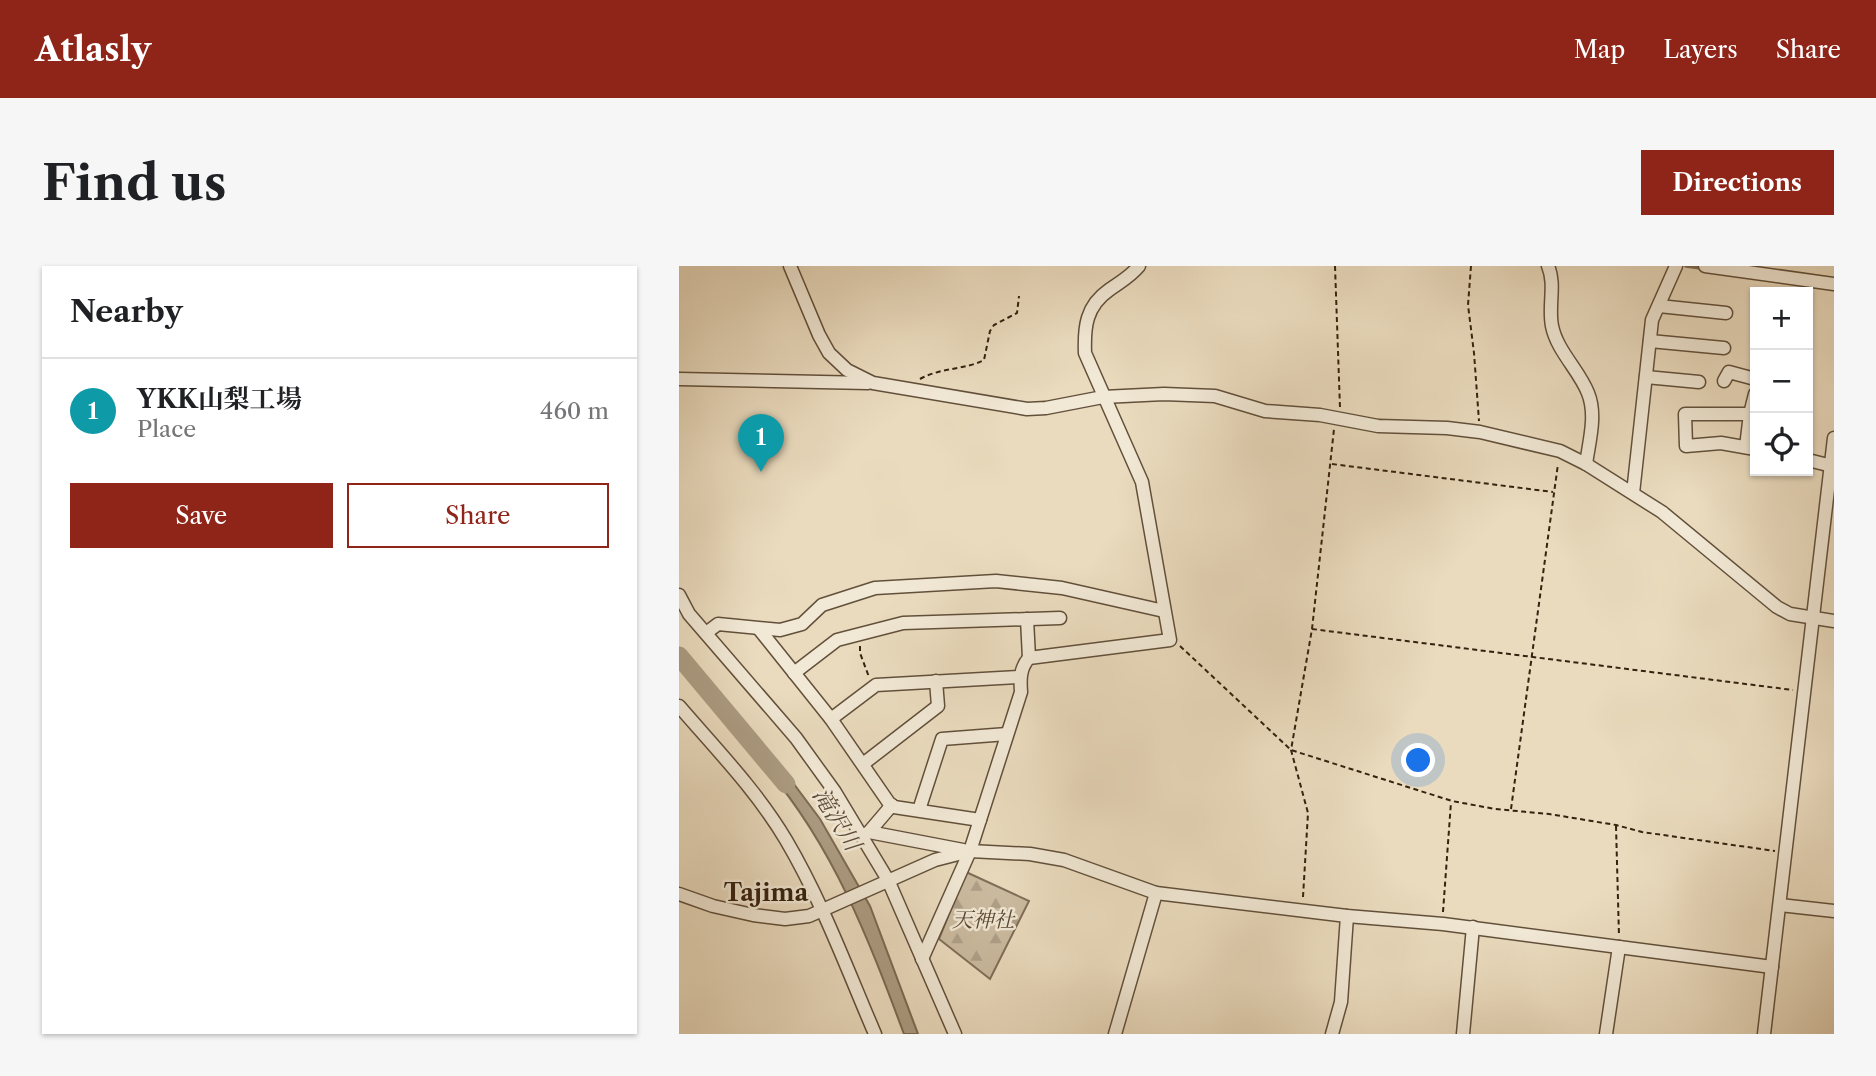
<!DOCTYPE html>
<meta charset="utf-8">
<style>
:root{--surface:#fff;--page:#f6f6f6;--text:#202124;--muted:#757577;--line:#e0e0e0;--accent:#8f2418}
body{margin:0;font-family:"Libre Caslon Text","Noto Serif JP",serif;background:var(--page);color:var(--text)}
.controls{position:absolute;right:21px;top:21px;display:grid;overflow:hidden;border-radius:0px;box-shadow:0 2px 5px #0004}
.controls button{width:63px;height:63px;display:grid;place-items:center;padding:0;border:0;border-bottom:2px solid var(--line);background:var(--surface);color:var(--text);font:35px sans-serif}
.you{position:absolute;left:740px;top:495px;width:24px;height:24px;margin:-18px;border:5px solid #fff;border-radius:50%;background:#1a73e8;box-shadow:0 0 0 10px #1a73e833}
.badge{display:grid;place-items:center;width:46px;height:46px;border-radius:50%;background:var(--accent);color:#fff;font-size:23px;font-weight:700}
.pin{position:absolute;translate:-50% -58px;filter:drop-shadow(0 2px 4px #0008)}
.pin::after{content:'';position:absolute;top:37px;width:24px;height:21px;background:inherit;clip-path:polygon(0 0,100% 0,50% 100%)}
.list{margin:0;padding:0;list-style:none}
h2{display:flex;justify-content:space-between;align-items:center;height:91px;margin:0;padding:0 28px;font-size:30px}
h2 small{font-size:23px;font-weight:400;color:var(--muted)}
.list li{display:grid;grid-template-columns:46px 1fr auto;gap:21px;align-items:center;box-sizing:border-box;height:105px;padding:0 28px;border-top:2px solid var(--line)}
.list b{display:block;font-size:26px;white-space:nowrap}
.list p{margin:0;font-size:23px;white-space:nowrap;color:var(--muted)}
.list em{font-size:23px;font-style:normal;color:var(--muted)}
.actions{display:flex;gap:14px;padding:21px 28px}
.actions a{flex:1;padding:16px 0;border:2px solid var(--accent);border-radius:0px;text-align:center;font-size:24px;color:var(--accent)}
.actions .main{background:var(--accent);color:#fff}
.icon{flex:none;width:38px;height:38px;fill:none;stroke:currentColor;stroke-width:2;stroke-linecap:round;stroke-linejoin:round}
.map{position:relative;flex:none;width:1155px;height:768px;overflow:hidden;border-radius:0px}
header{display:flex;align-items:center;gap:42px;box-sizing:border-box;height:98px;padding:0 35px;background:var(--accent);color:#fff}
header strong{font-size:33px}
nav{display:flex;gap:38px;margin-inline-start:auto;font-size:24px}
.intro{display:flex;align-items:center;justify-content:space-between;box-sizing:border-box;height:168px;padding:0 42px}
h1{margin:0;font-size:49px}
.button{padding:18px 32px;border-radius:0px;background:var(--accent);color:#fff;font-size:24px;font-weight:700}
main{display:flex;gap:42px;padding:0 42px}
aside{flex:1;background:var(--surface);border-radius:0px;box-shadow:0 2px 5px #0004}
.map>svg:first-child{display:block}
</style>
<header>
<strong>Atlasly</strong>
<nav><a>Map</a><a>Layers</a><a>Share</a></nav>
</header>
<div class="intro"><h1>Find us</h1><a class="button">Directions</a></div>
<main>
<aside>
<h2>Nearby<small></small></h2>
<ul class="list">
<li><span class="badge" style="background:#0f9aa8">1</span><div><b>YKK山梨工場</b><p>Place</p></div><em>460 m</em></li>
</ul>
<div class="actions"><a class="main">Save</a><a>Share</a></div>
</aside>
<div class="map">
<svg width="1155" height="768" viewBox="0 0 1155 768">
<defs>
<pattern id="forest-firs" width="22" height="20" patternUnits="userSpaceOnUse" patternTransform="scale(1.75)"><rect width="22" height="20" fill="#cbbba0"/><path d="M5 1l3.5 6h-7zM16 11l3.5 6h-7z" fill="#afa089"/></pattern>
</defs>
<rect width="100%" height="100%" fill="#eadbbe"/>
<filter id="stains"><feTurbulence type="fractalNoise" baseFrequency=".00286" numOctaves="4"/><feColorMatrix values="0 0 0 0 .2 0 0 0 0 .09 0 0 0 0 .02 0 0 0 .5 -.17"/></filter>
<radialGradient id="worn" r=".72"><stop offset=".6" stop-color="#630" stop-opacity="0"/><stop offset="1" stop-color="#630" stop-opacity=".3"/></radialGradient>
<polygon fill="url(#forest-firs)" stroke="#806e58" stroke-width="2" points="287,606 350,635 311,713 260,673"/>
<path fill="#ac9c82" stroke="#7c6b54" stroke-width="2" d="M97,494l44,59 50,87 48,128h-14c-36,-96 -70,-186 -137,-265z"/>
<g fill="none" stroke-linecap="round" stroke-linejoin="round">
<polyline stroke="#7c6b54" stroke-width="3.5" points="1007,0 1022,2"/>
<polyline stroke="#ac9c82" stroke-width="19" points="0,390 107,518"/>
<g stroke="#62503b" stroke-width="15">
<g id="minor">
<polyline points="111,0 140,69 150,87 168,104 194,117 348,143 367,142 424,131 485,128 536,130 586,145 641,149 699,160 768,162 801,166 881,185 907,198 983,246 1098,341 1111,348 1155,355"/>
<path d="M869,0c8,18 0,40 4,60 5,25 27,44 36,67 9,22 1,49 -2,71"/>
<polyline points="1026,0 1155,18"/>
<polyline points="980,40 1047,47"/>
<polyline points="971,75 1045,82"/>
<polyline points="967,111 1020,116"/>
<polyline points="0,113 189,117"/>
<polyline points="1045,115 1050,106 1076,113"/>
<polyline points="1071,148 1006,148 1007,180 1042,177 1076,183"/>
<polyline points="1067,181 1071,148 1076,128"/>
<polyline points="1129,194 1153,200"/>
<polyline points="954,227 973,54 997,0"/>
<polyline points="0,329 10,348 117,472 156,526 209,614 276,768"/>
<polyline points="348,353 350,392"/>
<polyline points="80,363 152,453 210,537 215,541 301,554"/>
<polyline points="27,367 39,358 101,364 123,358 143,339 196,322 317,315 383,322 485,345"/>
<polyline points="115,407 158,374 224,357 381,352"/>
<path d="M0,440c37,43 78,85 107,134 36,61 61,129 89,194"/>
<polyline points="152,453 197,419 341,411"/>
<polyline points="184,498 259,440 257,415"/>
<polyline points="240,544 263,473 328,468"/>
<polyline points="190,566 284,584"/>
<polyline points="186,568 190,566 213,539"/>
<polyline points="0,628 34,640 74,649 106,653 130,650 256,594 291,585 351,588 385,594 477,627 668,650 764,658 1093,701"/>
<polyline points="1101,639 1155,645"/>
<path d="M243,693l48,-108 51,-159c-1,-13 -1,-24 8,-34l141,-18 -28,-158 -57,-129c-1,-26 1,-47 24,-63 11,-8 21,-13 30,-24"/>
<polyline points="436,768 477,627"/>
<polyline points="653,768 662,736 668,650"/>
<polyline points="784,768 794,661"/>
<polyline points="927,768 940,681"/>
<polyline points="1085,768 1155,172"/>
</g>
</g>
<g stroke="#34210f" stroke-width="2" stroke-dasharray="5 3.5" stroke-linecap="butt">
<polyline points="656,0 661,142"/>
<polyline points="792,0 789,39 795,87 800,155"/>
<path d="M241,113c22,-12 45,-9 64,-19l6,-29 4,-6 23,-12 2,-17"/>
<polyline points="653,198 874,226"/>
<polyline points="633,363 1114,424"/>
<polyline points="181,380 181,387 190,411"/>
<polyline points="501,380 612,484 773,535 816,543 870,548 937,559 963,566 1096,585"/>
<polyline points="832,543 879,198"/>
<polyline points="937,560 940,670"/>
<polyline points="624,631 629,547 612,484 633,363 655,163"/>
<polyline points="764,646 772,536"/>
</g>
<use href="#minor" stroke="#f1e8d5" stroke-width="12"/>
</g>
<g text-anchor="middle" stroke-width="5" stroke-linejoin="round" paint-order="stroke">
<g font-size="21" font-style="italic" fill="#5a4833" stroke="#f1e8d5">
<text x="304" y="661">天神社</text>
</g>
<g font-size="23" font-style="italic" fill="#5e4c37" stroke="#f1e8d5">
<text transform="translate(158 553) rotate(58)" y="8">滝沢川</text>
</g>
<g font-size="24" font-weight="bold" fill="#34210f" stroke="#f1e8d5">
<text x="87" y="635">Tajima</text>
</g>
</g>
<rect width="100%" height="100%" filter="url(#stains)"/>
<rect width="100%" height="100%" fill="url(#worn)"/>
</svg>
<div class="controls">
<button>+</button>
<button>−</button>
<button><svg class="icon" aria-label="locate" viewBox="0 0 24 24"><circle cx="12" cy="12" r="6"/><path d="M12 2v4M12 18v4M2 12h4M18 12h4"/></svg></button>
</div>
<div class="you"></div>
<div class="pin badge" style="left:82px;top:206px;background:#0f9aa8">1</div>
</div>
</main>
